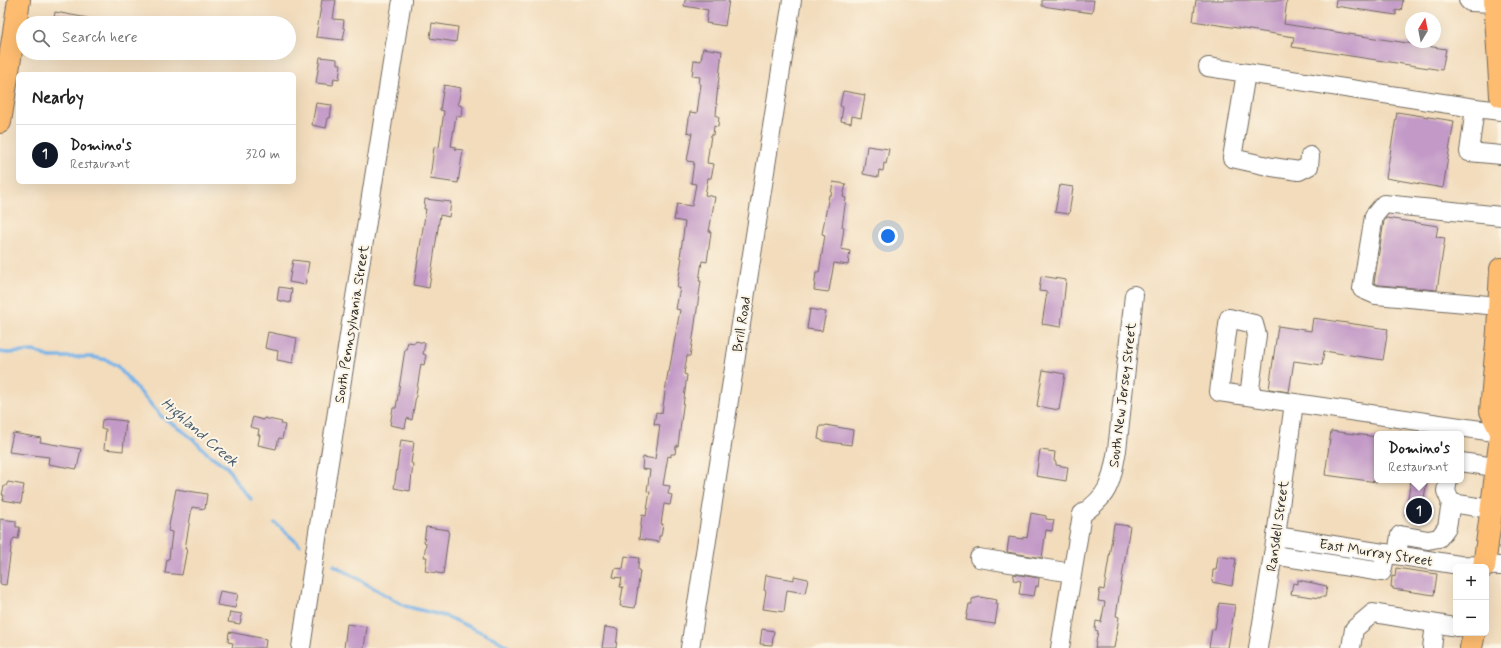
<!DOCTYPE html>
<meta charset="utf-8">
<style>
:root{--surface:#fff;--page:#f6f6f6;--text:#222;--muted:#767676;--line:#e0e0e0;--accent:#111827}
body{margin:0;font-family:Mynerve,sans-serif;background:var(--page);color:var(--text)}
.controls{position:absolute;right:12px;bottom:12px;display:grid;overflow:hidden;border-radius:6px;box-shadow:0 4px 16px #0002}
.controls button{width:36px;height:36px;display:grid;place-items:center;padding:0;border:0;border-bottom:1px solid var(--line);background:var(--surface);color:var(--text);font:20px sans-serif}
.compass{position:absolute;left:1405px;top:12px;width:36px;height:36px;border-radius:50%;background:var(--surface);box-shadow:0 4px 16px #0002;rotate:10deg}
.you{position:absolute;left:888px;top:236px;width:14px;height:14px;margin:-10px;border:3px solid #fff;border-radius:50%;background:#1a73e8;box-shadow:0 0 0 6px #1a73e833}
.badge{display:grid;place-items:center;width:26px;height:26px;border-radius:50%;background:var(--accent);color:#fff;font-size:13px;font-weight:700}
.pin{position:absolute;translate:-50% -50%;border:2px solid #fff;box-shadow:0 1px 4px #0006}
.popup{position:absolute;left:1374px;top:431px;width:90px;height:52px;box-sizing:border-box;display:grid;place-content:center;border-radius:6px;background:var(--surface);filter:drop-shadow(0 1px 3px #0005);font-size:13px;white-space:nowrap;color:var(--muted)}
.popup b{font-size:15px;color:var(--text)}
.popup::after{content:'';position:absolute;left:50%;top:100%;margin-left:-8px;border:8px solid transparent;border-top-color:var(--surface)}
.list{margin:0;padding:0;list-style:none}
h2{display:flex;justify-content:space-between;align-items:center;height:52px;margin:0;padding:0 16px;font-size:17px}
h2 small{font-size:13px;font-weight:400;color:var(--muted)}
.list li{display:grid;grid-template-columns:26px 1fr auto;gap:12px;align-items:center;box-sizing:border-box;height:60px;padding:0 16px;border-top:1px solid var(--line)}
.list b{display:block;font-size:15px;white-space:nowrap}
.list p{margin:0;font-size:13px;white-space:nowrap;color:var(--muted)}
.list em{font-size:13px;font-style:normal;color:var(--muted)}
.icon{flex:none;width:22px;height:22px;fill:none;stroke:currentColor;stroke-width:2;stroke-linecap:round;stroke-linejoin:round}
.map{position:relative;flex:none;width:1501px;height:648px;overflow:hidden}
.search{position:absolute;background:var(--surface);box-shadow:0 4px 16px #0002;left:16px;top:16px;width:280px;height:44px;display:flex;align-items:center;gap:10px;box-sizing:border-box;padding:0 14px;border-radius:22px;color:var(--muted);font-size:15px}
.panel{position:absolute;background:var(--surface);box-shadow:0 4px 16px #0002;left:16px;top:72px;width:280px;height:112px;border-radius:6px}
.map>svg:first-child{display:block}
</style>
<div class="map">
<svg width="1501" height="648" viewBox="0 0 1501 648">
<rect width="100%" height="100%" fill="#fcf5e5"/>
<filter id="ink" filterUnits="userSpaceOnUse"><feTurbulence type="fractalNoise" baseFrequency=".025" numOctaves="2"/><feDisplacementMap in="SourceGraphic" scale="8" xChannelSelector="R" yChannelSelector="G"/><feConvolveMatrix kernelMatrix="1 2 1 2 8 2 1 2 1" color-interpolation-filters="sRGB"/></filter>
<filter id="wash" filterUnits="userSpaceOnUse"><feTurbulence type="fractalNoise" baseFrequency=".012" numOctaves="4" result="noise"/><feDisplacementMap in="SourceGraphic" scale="16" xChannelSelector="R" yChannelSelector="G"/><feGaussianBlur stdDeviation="0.9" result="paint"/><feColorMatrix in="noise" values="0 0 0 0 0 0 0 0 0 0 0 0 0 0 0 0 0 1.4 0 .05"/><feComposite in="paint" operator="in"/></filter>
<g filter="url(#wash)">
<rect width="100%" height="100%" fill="#f2dcbc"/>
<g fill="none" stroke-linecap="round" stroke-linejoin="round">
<g stroke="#76b3e8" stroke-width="3.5">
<polyline points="0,352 8,353 34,351 49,357 92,357 107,360 117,366 162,417 182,430 194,440 207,453 227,467 237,483 251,499"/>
<polyline points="275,523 300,545"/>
<polyline points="334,565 405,606 448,617 494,638 510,648"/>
</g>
</g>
<g id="blocks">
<g fill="#c39ac7">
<polygon points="322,0 336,0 333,19 344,20 343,28 345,29 343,40 316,37"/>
<polygon points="685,0 729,0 725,26 706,23 708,10 684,6"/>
<polygon points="1042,0 1094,0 1092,13 1042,6"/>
<polygon points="1196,0 1287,0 1284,24 1446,49 1442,70 1292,47 1294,37 1193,21"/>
<polygon points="1336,0 1403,0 1401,11 1396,10 1396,15 1335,6"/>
<polygon points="55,12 88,18 88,23 53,23"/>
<polygon points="432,23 458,27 456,42 430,38"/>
<polygon points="703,48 722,51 716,104 717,104 716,116 719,116 718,127 714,126 713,135 711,135 707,163 714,164 711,178 708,178 705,195 715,197 709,232 711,232 707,262 702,261 699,281 701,281 693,338 690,356 687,356 684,374 687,375 678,446 676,446 675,454 671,454 671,457 668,456 663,485 670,486 668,494 672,495 670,505 664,504 661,524 663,524 661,536 659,536 659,542 639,539 642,515 646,516 650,492 647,491 650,470 642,469 643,457 655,459 660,425 654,424 656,412 662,413 668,372 669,372 680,310 676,309 680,288 677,288 682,258 680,257 685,222 674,220 677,204 692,206 696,184 691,183 694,162 687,161 692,133 687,132 690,112 697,113 701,84 699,84 700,77 692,76 694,60 701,61"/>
<polygon points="320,57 337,59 337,64 341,64 339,79 334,78 333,85 316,83"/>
<polygon points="444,85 461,88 458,105 462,106 461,117 456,116 451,146 456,147 455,149 463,150 458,183 430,179 434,147 439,148 444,111 440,110"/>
<polygon points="843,91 865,95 861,118 852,116 851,123 841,121 843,107 840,106"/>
<polygon points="316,103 332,105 330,118 328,118 326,128 312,125"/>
<polygon points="1397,112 1454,121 1443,188 1386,178"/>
<polygon points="867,146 889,149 886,164 884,163 883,171 879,170 878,177 863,174"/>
<polygon points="833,182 846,184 843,197 846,198 842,227 844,227 841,249 850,251 848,265 834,263 829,291 828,292 814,290 816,272 819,272 825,235 822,234 829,195 831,195"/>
<polygon points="1060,185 1073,187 1069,214 1055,212"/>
<polygon points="425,199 451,202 449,217 440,215 429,288 414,285 426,209 424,209"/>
<polygon points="1386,218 1438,226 1436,237 1445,238 1437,290 1379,285 1374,283 1384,221"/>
<polygon points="293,260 309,262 305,285 289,282"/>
<polygon points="1041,276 1066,280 1061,327 1042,324 1047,292 1039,291"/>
<polygon points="279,287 292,289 290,303 277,300"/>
<polygon points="810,309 826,312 822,331 807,329"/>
<polygon points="1313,318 1388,329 1383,360 1324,351 1322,365 1294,361 1289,392 1269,389 1278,326 1311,331"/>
<polygon points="268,332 297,338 293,363 277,360 278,351 265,348"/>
<polygon points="415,341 425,343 423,354 426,355 424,365 421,364 412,420 407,418 405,428 390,425 393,408 396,408 405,349 406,349 408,342 415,343"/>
<polygon points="1043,370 1065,374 1059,410 1037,406"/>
<polygon points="253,417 263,420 264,418 282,422 281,424 285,425 282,439 279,438 276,449 258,445 260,435 258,435 259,429 250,427"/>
<polygon points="107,419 126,421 123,451 104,449 106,429 101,429 102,420"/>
<polygon points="826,425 853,430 851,445 823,441 823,440 818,439 820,426 825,426"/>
<polygon points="1331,431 1377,437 1377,482 1325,475"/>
<polygon points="13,433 41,438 40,442 81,449 77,469 48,464 49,457 9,452"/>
<polygon points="401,440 414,442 411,463 413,464 410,491 394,488"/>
<polygon points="1040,450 1055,452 1054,461 1056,462 1056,465 1068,467 1066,481 1036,476"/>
<polygon points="1411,480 1427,480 1423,504 1431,506 1429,519 1405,515"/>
<polygon points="8,482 24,485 21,503 3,500 4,495 2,495 4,486 6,486"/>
<polygon points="176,489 207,494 205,509 192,507 185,549 187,549 182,575 165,573 167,559 169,559 172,532 168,531"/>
<polygon points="1031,513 1046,516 1046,519 1054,520 1052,531 1046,530 1042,558 1007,552 1009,537 1023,539 1023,537 1027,538"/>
<polygon points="0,519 16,521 16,527 20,527 18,539 14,538 12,542 6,585 0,584"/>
<polygon points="1114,524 1130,526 1116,616 1119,617 1114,648 1095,648 1098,631 1095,630 1096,621 1101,622 1105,602 1098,601 1100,589 1104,590"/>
<polygon points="426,527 449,530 443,574 425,571 427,557 424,557 426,543 424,542"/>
<polygon points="625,556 639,558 638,566 638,570 640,571 635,608 620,606 623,587 620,587 622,578 613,577 615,568 623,569"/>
<polygon points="1218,556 1236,559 1232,586 1212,582 1213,570 1216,570"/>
<polygon points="1396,568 1437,574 1434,595 1393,589 1393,587 1391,587 1392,576 1395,577"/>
<polygon points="1014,574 1039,578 1038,587 1036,586 1034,596 1019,594 1021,581 1013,580"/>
<polygon points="766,575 794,580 794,576 808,579 805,593 787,590 784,612 763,609 766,591 764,590"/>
<polygon points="1298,580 1327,586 1325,597 1320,597 1320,598 1291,594 1293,583 1298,584"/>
<polygon points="220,591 238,594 235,608 217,605"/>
<polygon points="980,597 997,600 996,604 998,604 995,624 966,620 969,604 972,604 972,599"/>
<polygon points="1219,603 1235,605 1228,648 1209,647 1212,629 1215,629"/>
<polygon points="230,612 242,614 240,624 228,622"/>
<polygon points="347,624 367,627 364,648 344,648"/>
<polygon points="605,627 618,629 616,648 602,648"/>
<polygon points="762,629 774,631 772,645 760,644"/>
<polygon points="229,632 266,639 265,648 232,648 233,643 228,642"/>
</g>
</g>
</g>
<g filter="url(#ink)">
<use href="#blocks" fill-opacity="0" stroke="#71695e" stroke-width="1"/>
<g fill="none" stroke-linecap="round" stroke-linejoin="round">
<g stroke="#71695e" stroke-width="20">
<g id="minor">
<polyline points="1468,0 1470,2 1495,3"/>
<polyline points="1208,67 1475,108 1501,111"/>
<polyline points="1246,73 1232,158 1272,167 1299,171 1309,166 1310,156"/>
<polyline points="1475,108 1469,152 1501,155"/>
<polyline points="1499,306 1376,295 1362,289 1374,216 1384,204 1501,216"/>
<path d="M1249,396l8,-61 -3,-11 -25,-6 -10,74c94,14 188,28 282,41"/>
<polyline points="1461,462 1501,468"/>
<polyline points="1448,480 1446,491 1451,503"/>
<polyline points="1276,536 1459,565 1501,566"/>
<polyline points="1273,555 1382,572 1386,553"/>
<polyline points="1397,555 1400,535 1428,540 1439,538 1447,527 1451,503 1491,509"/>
<polyline points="979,558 1072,573"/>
<polyline points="301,648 318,532 402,0"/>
<polyline points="690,648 792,0"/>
<path d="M1060,648l22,-134c28,-19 29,-32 35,-64l17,-155"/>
<polyline points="1258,648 1276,536 1294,403"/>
<polyline points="1351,648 1354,629 1373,613 1456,627"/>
<polyline points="1432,648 1435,624"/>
</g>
</g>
<g stroke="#71695e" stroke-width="24">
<g id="major">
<polyline points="1495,0 1501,96"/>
<polyline points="0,122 19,0"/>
<polyline points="1501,269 1498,331 1491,411 1501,432"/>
<polyline points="1484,567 1501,436"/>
<polyline points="1471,648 1474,633"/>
</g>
</g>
<use href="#minor" stroke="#fff" stroke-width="18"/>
<use href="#major" stroke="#fdbc6f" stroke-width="22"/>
</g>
</g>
<g text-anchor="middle" stroke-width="4" stroke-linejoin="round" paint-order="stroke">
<g font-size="14" fill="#2b2b2b" stroke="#fcf5e5">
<text transform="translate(351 324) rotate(-81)" y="5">South Pennsylvania Street</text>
<text transform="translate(741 324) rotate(-81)" y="5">Brill Road</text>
<text transform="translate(1122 395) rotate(-83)" y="5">South New Jersey Street</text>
<text transform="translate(1277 526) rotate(-82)" y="5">Ransdell Street</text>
<text transform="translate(1376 552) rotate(9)" y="5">East Murray Street</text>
</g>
<g font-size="15" font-style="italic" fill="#455b6d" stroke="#fcf5e5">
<text transform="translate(200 432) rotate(41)" y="5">Highland Creek</text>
</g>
</g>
</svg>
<div class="controls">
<button>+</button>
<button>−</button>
</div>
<svg class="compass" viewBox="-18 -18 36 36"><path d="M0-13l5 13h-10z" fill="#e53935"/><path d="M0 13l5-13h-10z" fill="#767676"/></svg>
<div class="you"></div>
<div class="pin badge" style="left:1419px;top:511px">1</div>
<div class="popup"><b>Domino's</b>Restaurant</div>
<div class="search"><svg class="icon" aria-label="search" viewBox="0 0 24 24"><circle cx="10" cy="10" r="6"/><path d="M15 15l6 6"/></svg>Search here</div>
<section class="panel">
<h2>Nearby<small></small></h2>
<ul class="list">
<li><span class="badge">1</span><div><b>Domino's</b><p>Restaurant</p></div><em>320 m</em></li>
</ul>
</section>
</div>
